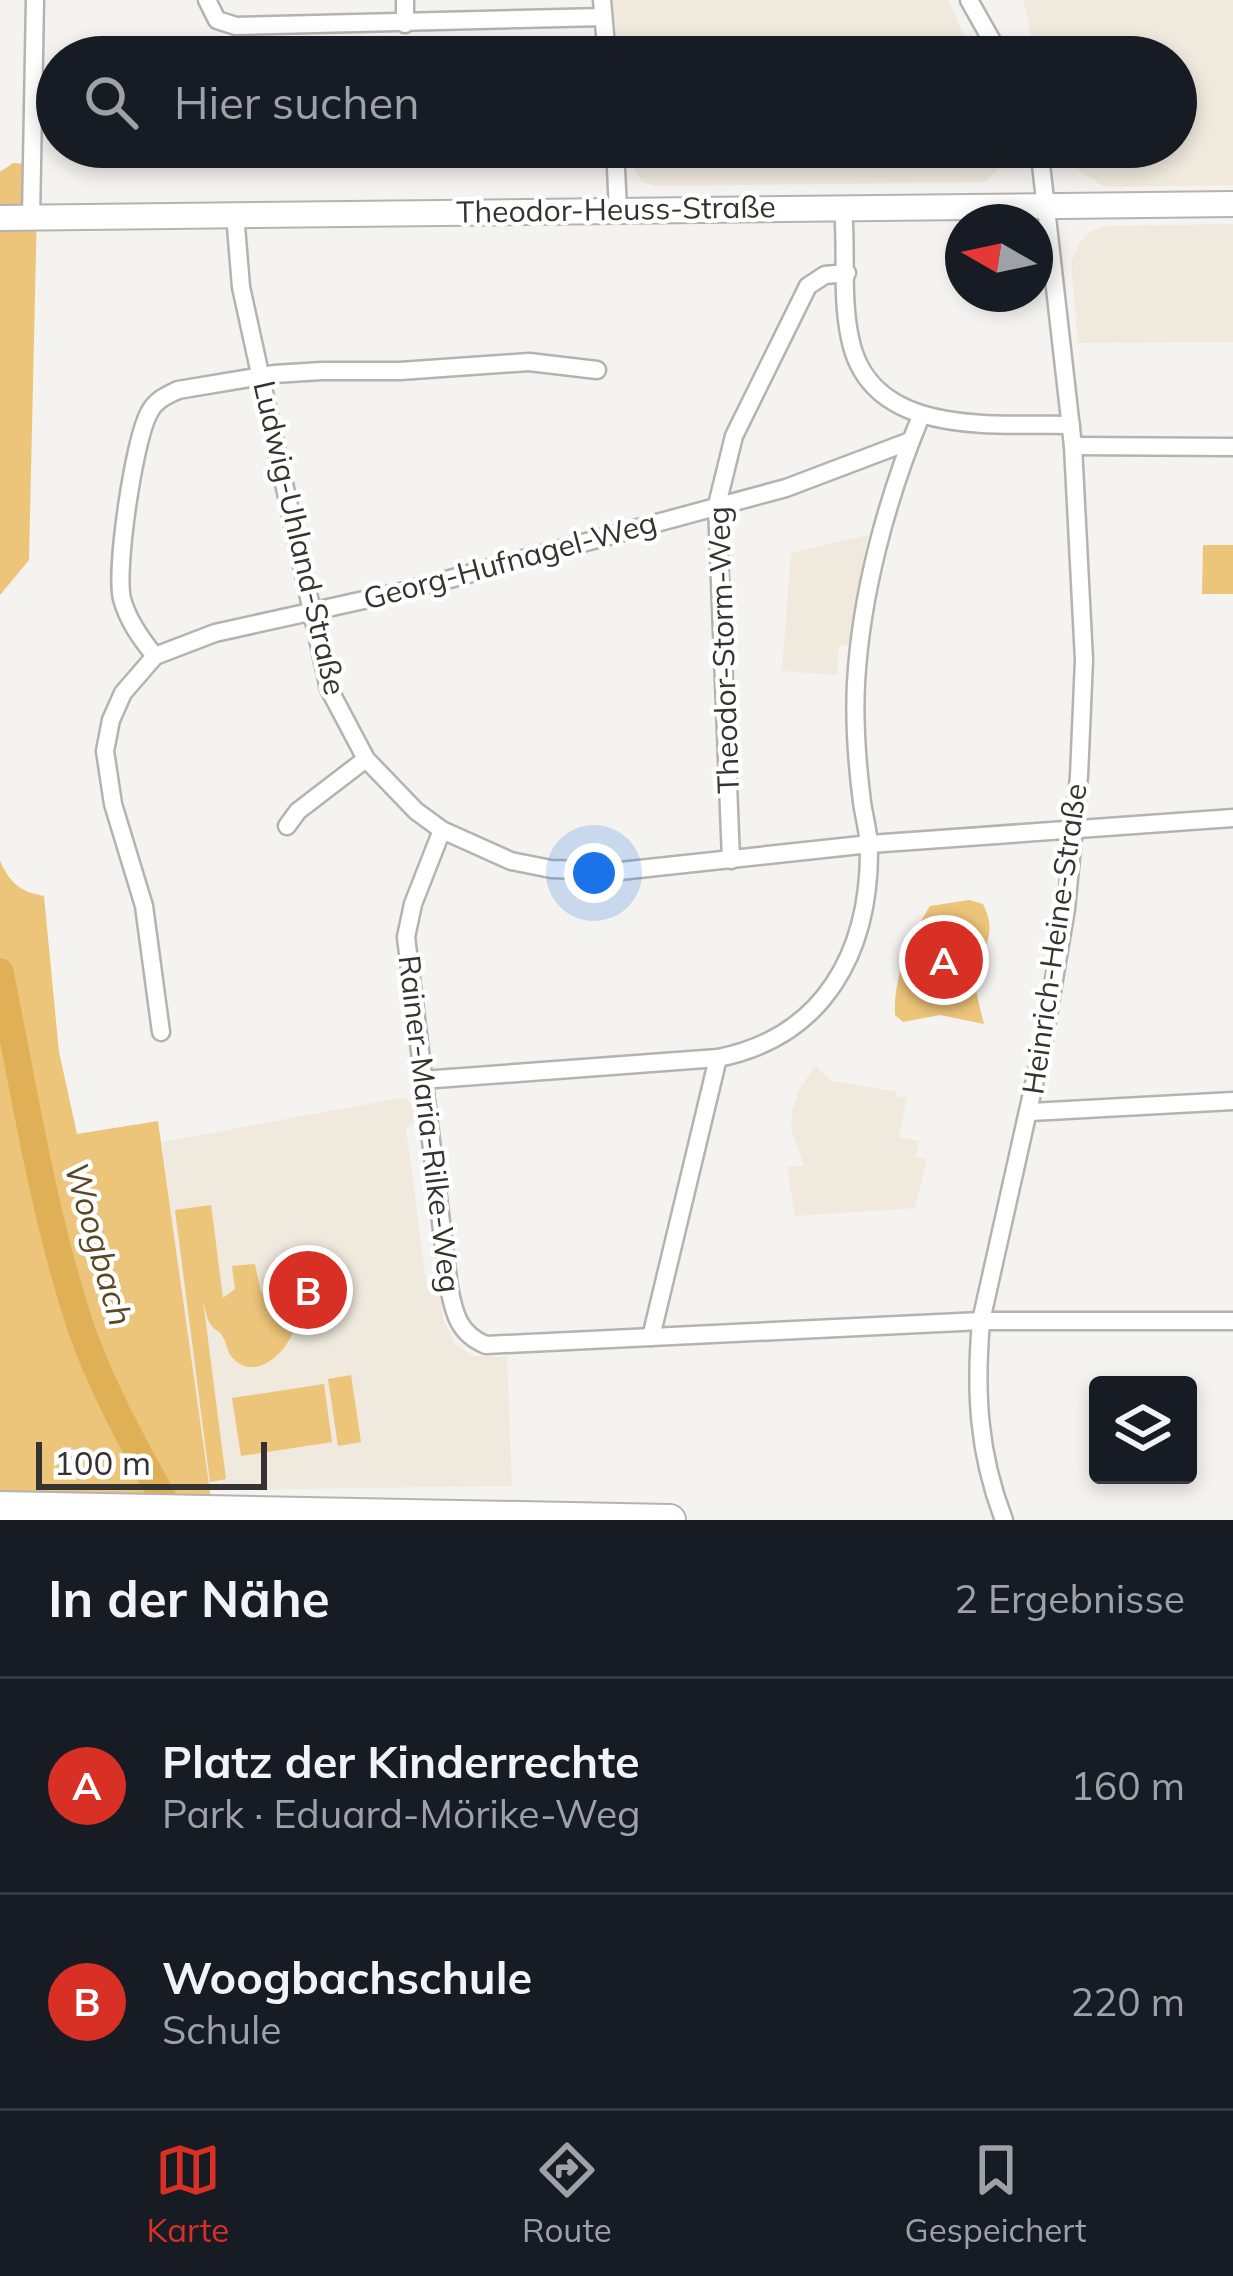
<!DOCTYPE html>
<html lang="de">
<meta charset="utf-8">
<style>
:root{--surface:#171b24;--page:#242831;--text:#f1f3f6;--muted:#9ea1a6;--line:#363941;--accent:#d93025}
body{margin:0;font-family:Mulish,sans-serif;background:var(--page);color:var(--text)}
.controls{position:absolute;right:36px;bottom:36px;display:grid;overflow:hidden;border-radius:12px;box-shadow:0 6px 18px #0003}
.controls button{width:108px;height:108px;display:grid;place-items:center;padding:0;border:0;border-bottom:3px solid var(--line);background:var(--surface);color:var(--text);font:60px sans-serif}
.compass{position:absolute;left:945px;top:204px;width:108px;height:108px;border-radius:50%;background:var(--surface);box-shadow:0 6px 18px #0003;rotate:279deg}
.scale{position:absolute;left:36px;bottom:30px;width:231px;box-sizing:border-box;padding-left:12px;border:6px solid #343331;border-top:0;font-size:33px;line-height:42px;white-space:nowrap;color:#343331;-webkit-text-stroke:9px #fff;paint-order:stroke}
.you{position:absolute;left:594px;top:873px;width:42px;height:42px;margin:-30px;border:9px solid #fff;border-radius:50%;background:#1a73e8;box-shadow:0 0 0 18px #1a73e833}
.badge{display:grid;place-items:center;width:78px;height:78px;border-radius:50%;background:var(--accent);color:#fff;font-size:39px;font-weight:700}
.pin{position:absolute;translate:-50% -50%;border:6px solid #fff;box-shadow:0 3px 12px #0006}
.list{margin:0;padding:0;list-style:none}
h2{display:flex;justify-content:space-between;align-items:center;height:156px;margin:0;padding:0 48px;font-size:51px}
h2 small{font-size:39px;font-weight:400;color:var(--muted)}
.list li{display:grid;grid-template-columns:78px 1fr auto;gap:36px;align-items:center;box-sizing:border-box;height:216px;padding:0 48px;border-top:3px solid var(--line)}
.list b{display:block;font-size:45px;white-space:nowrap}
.list p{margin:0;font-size:39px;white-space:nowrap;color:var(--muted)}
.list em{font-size:39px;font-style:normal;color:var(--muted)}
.icon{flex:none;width:66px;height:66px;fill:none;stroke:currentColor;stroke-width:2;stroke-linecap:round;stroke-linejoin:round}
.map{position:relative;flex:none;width:1233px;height:1520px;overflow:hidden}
.search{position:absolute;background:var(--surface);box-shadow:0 6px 18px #0003;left:36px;right:36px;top:36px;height:132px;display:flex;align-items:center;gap:30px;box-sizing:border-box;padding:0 42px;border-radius:66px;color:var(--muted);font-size:45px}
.sheet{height:588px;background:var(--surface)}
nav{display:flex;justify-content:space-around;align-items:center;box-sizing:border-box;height:168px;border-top:3px solid var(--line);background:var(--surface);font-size:33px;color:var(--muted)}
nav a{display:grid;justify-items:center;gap:6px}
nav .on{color:var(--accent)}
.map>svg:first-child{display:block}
</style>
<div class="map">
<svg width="1233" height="1520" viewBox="0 0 1233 1520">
<rect width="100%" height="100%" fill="#f5f3ef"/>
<g fill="#efe9de">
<polygon points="613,0 948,0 974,57 618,57"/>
<polygon points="1023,0 1233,0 1233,185 1104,187 1068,162 1057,147 1176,147 1176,57 1036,57"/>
<polygon points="626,147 1001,147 1002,165 985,182 656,186 643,182 636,173"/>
<polygon points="1233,224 1233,342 1078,343 1071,263 1079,243 1091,231 1106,226"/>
<polygon points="868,535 852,622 857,623 854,646 839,645 837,675 782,671 791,553"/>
<polygon points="815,1066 832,1081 897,1092 896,1096 907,1098 899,1137 919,1141 916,1157 927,1159 915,1208 795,1216 787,1167 804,1166 791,1129 792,1110 799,1090"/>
<polygon points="406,1097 419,1117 406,1129 427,1287 441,1294 443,1319 455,1344 473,1356 507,1357 512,1486 209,1490 162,1142"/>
</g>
<g fill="#ecc47a">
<polygon points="13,163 38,164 29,560 0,595 0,172"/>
<polygon points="1203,545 1233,545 1233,594 1202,594"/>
<path d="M0,861c11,23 19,30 44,35l15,156 18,82 81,-13 53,378 -211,-5z"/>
<path d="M969,900l14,4c18,36 -7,46 -7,79 0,13 5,28 8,41l-44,-9 -37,7 -8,-7c-2,-37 16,-79 35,-109z"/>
<path d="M211,1205l12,93 12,-9 -3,-23 23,-2 6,28 35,27c-1,27 -40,68 -65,37 -3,-3 -5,-14 -7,-17 -6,-12 -5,-4 -13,-14 -5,-6 -6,-18 -8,-24l23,178 -16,3 -35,-272z"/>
<polygon points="351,1375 361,1442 338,1446 328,1379"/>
<polygon points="324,1384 332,1442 241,1456 232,1398"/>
</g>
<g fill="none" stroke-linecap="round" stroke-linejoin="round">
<polyline stroke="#dfb055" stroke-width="4.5" points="27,1105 38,1109"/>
<path stroke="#dfb055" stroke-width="27" d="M0,972c24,117 42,236 79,350 23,69 61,134 96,198"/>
<g stroke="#b6b3af" stroke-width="21">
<g id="street">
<polyline points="207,0 217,20 236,26 603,17"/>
<polyline points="602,0 607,57"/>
<polyline points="969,0 1001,57"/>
<polyline points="405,24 405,0"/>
<polyline points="615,147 618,211"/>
<path d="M843,208c4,42 -2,89 7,130 20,101 144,85 221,87"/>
<polyline points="235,214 241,287 329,689 366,759 416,811 442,830 511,861 551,869 620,871 870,844 1233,818"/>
<polyline points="31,217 35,0"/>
<polyline points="1073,446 1233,447"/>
<path d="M155,656c-14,-17 -27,-35 -33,-57 -7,-30 12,-159 27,-186 6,-13 17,-17 29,-23l96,-16 48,-3h78l129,-9 68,8"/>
<polyline points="287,826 298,811 366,759"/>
<path d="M442,830l-29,74 -7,33 43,350c5,27 10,47 37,58l495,-24h252"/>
<polyline points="731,860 717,505 734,436 808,286 825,275 847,273"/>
<polyline points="161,1032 144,906 113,804 105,751 111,720 123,693 155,656 215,633 409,590 786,488 910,441"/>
<path d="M422,1080l296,-22c106,-21 152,-106 151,-210 0,-15 -5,-31 -7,-46 -5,-39 -8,-79 -6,-119 5,-90 31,-185 65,-267"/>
<polyline points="1031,1112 1233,1101"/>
<polyline points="651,1337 718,1058"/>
<path d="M1004,1520c-26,-67 -29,-128 -23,-199l62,-277 23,-135 13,-133 5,-116 -11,-214 -34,-299"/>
</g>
</g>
<g stroke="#b6b3af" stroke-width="28">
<polyline id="secondary" points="0,218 1233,204"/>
</g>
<g stroke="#b6b3af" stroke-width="34">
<polyline id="highway" points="0,1507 670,1520"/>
</g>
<use href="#street" stroke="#fff" stroke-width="16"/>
<use href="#secondary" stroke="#fff" stroke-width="24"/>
<use href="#highway" stroke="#fff" stroke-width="30"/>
</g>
<g text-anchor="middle" stroke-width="9" stroke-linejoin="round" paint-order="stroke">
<g font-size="30" fill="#343331" stroke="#fff">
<text transform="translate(616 210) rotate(-1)" y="10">Theodor-Heuss-Straße</text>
<text transform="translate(299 538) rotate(77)" y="10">Ludwig-Uhland-Straße</text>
<text transform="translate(510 561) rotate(-15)" y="10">Georg-Hufnagel-Weg</text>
<text transform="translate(724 650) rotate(-92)" y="10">Theodor-Storm-Weg</text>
<text transform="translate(1055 939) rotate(-82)" y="10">Heinrich-Heine-Straße</text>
<text transform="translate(429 1124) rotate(83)" y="10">Rainer-Maria-Rilke-Weg</text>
</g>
<g font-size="33" font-style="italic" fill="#5b4822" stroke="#fff">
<text transform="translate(99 1244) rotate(74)" y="12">Woogbach</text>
</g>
</g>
</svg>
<div class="controls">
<button><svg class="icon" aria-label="layers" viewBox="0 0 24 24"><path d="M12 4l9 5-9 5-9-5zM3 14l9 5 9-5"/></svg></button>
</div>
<svg class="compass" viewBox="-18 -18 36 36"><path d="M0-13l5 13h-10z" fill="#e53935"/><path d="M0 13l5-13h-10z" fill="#9ea1a6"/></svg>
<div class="scale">100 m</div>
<div class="you"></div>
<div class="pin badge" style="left:944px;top:960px">A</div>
<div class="pin badge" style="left:308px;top:1290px">B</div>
<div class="search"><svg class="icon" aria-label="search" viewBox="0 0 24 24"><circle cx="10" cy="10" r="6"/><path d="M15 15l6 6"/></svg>Hier suchen</div>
</div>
<section class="sheet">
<h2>In der Nähe<small>2 Ergebnisse</small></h2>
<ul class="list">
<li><span class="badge">A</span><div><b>Platz der Kinderrechte</b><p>Park · Eduard-Mörike-Weg</p></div><em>160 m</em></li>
<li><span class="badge">B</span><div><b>Woogbachschule</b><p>Schule</p></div><em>220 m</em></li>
</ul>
</section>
<nav>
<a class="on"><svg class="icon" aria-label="map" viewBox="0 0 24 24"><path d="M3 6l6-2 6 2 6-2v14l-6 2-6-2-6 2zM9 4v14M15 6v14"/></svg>Karte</a>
<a><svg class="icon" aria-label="directions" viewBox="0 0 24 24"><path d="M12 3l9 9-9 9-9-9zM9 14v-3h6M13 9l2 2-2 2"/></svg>Route</a>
<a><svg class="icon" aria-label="saved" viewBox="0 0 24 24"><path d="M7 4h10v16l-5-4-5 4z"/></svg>Gespeichert</a>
</nav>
